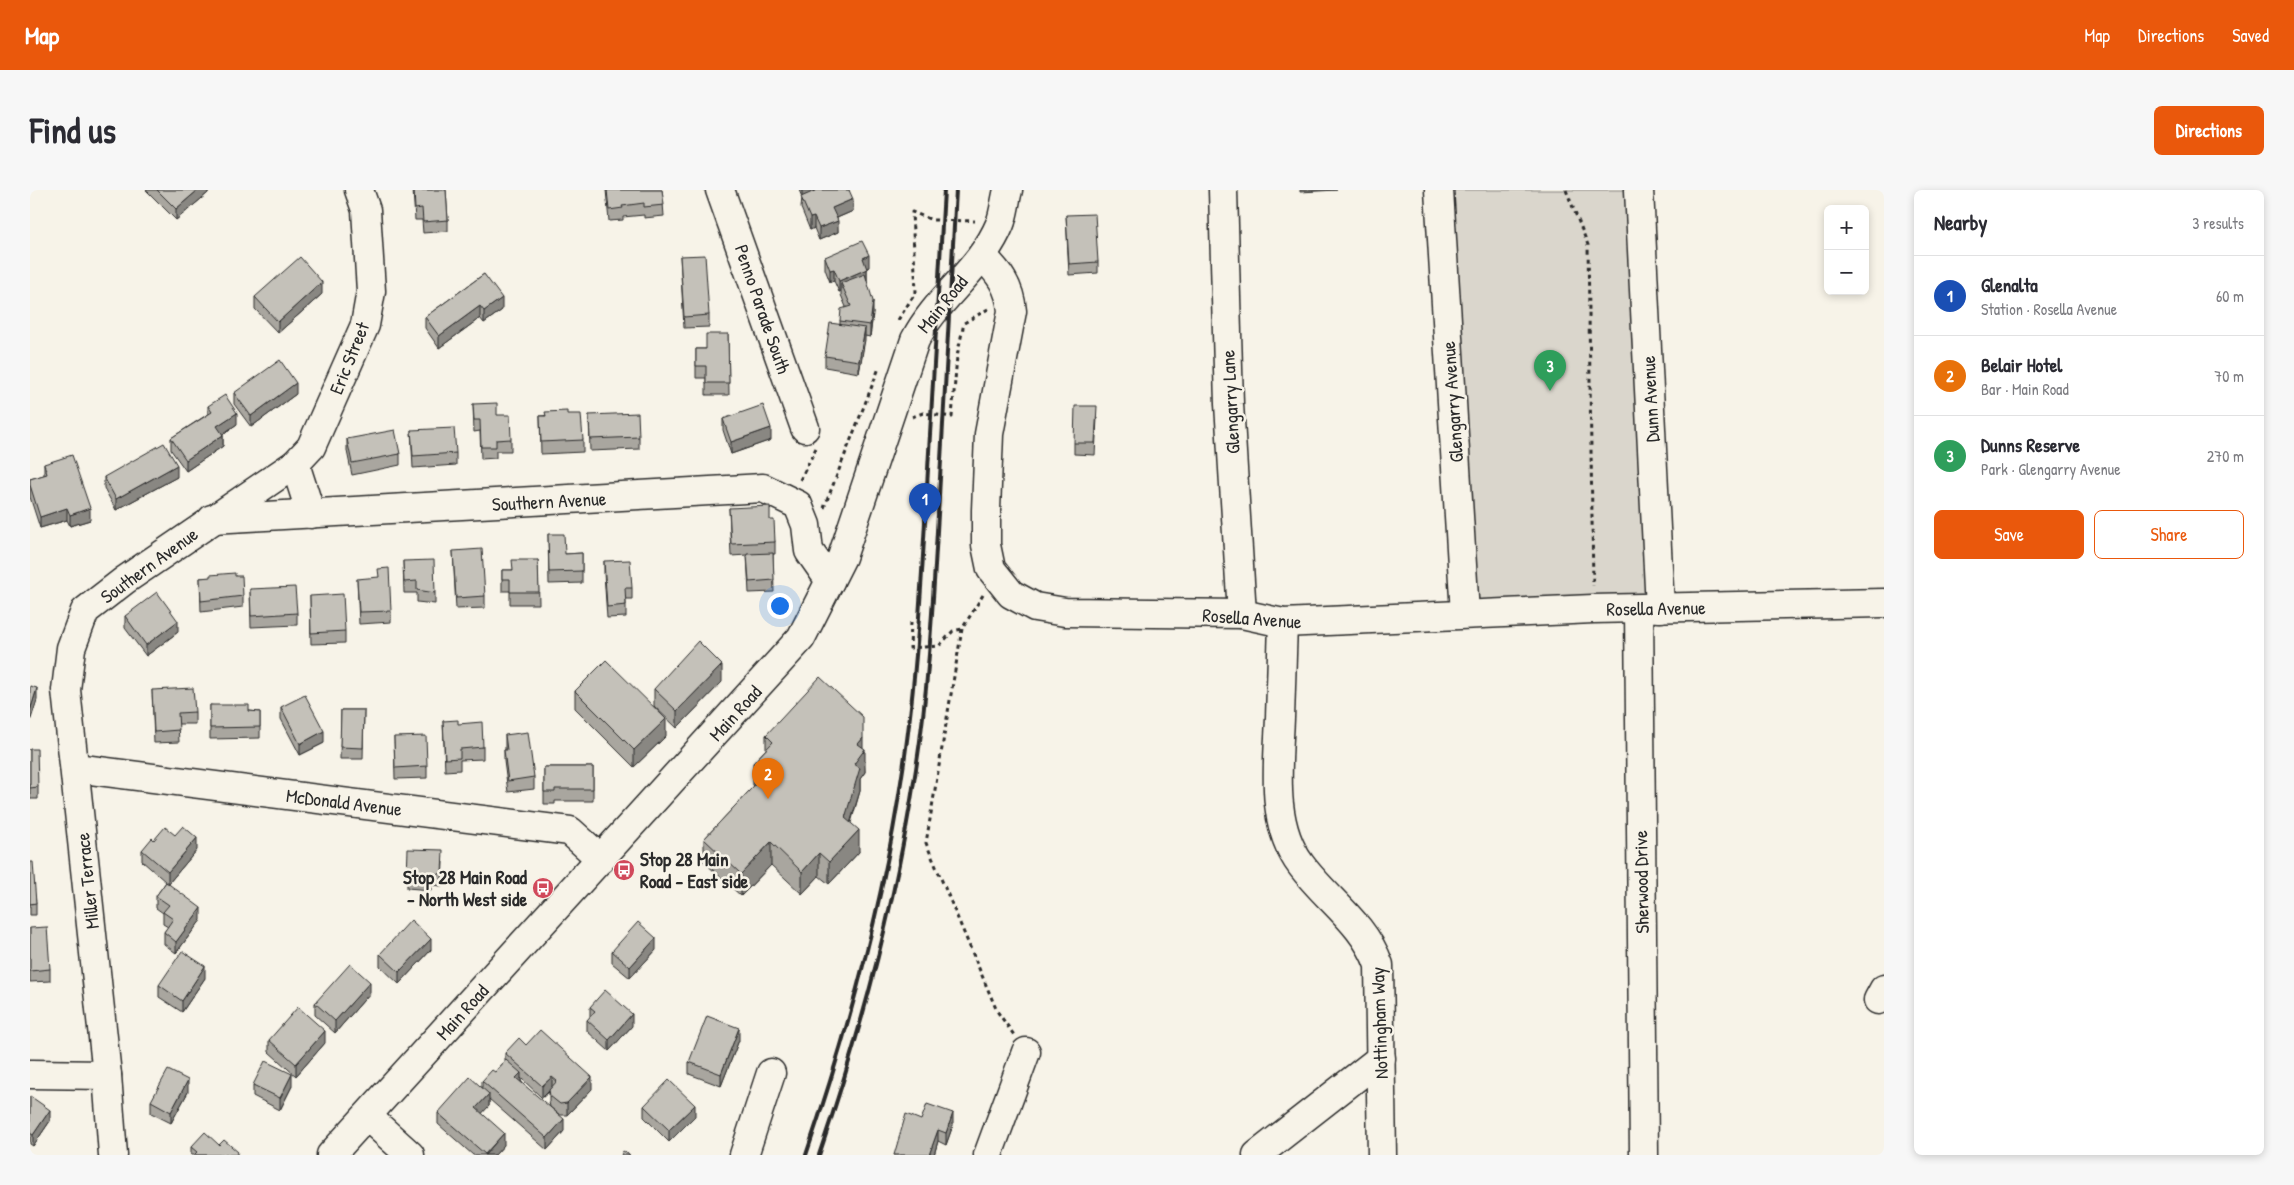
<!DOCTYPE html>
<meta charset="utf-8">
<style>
:root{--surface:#fff;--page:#f7f7f7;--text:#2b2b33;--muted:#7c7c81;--line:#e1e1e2;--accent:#ea580c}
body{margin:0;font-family:"Patrick Hand",sans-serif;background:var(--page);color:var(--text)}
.controls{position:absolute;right:15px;top:15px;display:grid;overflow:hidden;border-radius:8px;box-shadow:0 2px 8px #0003}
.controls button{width:45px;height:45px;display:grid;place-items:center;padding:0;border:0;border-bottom:1px solid var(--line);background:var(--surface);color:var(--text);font:25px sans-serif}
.you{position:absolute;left:749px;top:415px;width:18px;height:18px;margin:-12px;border:4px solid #fff;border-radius:50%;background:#1a73e8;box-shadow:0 0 0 8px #1a73e833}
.badge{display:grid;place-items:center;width:32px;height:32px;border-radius:50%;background:var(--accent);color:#fff;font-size:16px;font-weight:700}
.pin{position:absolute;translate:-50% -41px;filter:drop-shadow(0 1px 2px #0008)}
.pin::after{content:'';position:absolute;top:26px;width:18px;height:15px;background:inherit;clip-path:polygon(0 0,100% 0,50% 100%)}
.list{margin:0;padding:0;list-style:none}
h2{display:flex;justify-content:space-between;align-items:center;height:65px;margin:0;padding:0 20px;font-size:21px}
h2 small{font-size:16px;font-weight:400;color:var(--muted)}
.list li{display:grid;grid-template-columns:32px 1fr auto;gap:15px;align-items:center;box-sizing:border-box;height:80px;padding:0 20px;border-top:1px solid var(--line)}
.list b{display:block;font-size:19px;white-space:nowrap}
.list p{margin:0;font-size:16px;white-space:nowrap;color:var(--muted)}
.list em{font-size:16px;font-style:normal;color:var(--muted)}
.actions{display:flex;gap:10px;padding:15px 20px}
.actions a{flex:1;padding:11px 0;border:1px solid var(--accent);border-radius:8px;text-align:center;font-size:18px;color:var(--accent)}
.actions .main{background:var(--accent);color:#fff}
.map{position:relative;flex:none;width:1854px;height:965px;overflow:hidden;border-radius:8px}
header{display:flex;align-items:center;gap:30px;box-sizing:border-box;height:70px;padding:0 25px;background:var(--accent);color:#fff}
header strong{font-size:24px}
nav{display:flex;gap:28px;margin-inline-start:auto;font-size:18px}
.intro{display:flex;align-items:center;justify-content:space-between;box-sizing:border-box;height:120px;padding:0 30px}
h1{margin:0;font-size:35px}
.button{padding:12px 22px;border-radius:8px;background:var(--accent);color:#fff;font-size:18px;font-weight:700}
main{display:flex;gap:30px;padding:0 30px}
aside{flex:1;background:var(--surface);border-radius:8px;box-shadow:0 2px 8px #0003}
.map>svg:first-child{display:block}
</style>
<header>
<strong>Map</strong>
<nav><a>Map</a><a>Directions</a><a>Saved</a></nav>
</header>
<div class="intro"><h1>Find us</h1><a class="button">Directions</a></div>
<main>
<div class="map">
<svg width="1854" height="965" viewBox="0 0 1854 965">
<rect width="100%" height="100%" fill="#f7f3e8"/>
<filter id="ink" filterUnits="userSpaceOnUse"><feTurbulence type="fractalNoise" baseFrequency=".02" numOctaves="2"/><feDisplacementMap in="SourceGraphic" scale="10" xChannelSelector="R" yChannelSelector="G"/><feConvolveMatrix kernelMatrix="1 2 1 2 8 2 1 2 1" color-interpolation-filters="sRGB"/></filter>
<g filter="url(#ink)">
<polygon fill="#dad6cc" stroke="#82807c" points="1409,0 1609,0 1630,418 1435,424"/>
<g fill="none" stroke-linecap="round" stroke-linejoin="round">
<g stroke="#2b2b2b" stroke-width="31">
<g id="minor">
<polyline points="690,0 775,238"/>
<polyline points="1193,0 1199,214 1212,424"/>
<polyline points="1409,0 1435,424"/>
<polyline points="1609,0 1630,418"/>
<path d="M952,66c17,16 28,31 30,55l-23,123 -3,76v35l5,24 20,25 24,13 30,5 177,2 41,9 310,-14 291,-6"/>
<polyline points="281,324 265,274 281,257 335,135 341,101 336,20 329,0"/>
<polyline points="182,329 733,298 768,315 776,335 779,361 800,391"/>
<polyline points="1609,419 1614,965"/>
<path d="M1253,433c-1,32 -2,63 -3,95 -2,48 -10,106 21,147 26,35 63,58 78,100l3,190"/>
<polyline points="45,578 540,641 571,669"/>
<polyline points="1848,810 1854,799"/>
<polyline points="0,884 77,885"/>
<polyline points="338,927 380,965"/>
<polyline points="83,965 77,885 36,500 41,458 55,421 95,390 265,274"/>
<polyline points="714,965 741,883"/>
<polyline points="958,965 996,862"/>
<polyline points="1227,965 1351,868"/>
</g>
</g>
<g stroke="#2b2b2b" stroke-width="31">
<path id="major" d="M301,965l470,-517 41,-81 73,-217c22,-43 66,-70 85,-116 4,-10 5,-23 8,-34"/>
</g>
<g stroke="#2b2b2b" stroke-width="3" stroke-dasharray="4 4" stroke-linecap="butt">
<polyline points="1536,0 1558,55 1563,396"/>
<polyline points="868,130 886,102 882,22 902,30 945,31"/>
<polyline points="882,227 893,223 922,227 927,166 934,133 958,119"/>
<polyline points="770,290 786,258"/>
<polyline points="794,318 849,178"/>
<polyline points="953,405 932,439 896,653 967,821 984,845"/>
<polyline points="881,432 880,458 909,456 923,441 932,439"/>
</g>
<use href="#minor" stroke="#f7f3e8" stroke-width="28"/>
<use href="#major" stroke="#f7f3e8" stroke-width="28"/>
<g stroke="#2b2b2b" stroke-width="4">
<path d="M776,965c43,-126 78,-254 97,-386 13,-87 18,-176 23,-265 6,-104 12,-209 18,-314"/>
<path d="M789,965c43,-126 77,-254 97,-386 13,-84 17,-170 22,-255 6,-108 12,-216 18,-324"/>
</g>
</g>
<g fill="#a9a69f" stroke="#2b2b2b">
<polygon points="116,0 178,0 178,3 146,30"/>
<polygon points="383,0 416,0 418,30 418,41 393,43 392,30 385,30"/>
<polygon points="576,0 632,0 634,26 614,28 614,25 593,27 593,30 579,31"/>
<polygon points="769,0 819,0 823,21 807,28 808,42 789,50 784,38 780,40 771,18 772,7"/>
<polygon points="1270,0 1307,0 1270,2"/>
<polygon points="1036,25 1068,72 1068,83 1039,85"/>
<polygon points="650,66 679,125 679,137 654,138"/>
<polygon points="795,67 839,77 837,78 837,91 843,123 840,147 835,146 829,183 795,177 795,166 810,134 810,131 816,117 811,105 811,101 809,102 804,91 800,92 795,79"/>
<polygon points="454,84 472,120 454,133 450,128 409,158 395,138 395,127"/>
<polygon points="292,104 248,143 225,119 225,107"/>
<polygon points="698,144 699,205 676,205 676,188 666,188 666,159 676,159"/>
<polygon points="204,203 266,204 221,237 204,214"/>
<polygon points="443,214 467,225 481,249 481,261 466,261 466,268 451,269 450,241 444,242"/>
<polygon points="178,216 207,234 193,244 193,256 156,281 141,260 141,248 178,224"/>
<polygon points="537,224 553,250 553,262 511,264 510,226"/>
<polygon points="559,225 609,247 609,259 560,261"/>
<polygon points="1067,228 1065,265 1044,264 1044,253"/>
<polygon points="693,229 741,250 701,264 693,240"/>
<polygon points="381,240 426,263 426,275 383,278"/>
<polygon points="317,249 370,264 370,275 322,285 317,261"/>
<polygon points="14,274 60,330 40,336 37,330 10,338 0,307 0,289 14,285"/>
<polygon points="74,287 147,287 86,320 74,298"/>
<polygon points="699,318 740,330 745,352 745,364 743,364 744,402 719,403 717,365 701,366"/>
<polygon points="518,344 535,364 552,363 552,393 519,394"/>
<polygon points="423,361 455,406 455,418 426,419"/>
<polygon points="508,370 509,414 480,414 480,401 472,401 472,380 482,380"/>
<polygon points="373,371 405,403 405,414 387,412 387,403 374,403"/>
<polygon points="574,371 602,398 602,409 596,409 596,427 577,428 574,383"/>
<polygon points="205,386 213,406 213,417 171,422 170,388"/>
<polygon points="327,389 361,421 361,432 329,434"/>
<polygon points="220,399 267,423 267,435 221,437"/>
<polygon points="280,406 315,441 315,453 281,454"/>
<polygon points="95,426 148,442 116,466 95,438"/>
<polygon points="692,492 647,538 624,516 624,499"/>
<polygon points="122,500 165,522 165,534 148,534 149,552 124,553"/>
<polygon points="545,501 636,546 604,577 545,518"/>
<polygon points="180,515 219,521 230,522 230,548 180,549"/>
<polygon points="251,517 294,553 270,565 251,529"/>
<polygon points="311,520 334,520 333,569 310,569"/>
<polygon points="413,531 428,534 453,557 453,569 430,570 430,580 415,581"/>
<polygon points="475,545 504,587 504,599 478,602 474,571 474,560 475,560"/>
<polygon points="736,545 833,558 835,582 830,589 830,601 821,633 829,662 799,694 789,686 772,704 741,675 711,706 674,672 674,649 724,596 723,595 723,573 736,559"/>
<polygon points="364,547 397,576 397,588 365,589"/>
<polygon points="0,559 8,597 8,609 0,609"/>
<polygon points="514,577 563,577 563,611 525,611 525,614 514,614"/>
<polygon points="145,645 167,660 138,694 171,730 146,763 134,754 134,742 138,737 133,734 133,723 126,718 126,706 136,692 112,671 112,660 124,650"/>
<polygon points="0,672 6,713 6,725 0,725"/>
<polygon points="413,672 412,696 401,695 401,700 377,698 377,687"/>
<polygon points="0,738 20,779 20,791 0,792"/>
<polygon points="401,760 369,794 350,776 350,764"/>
<polygon points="626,760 600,788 582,773 582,761"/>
<polygon points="175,788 152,822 129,807 129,795"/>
<polygon points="340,803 305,843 285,825 285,813"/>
<polygon points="560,817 602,836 579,861 557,841 557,830 560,827"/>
<polygon points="239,850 295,853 266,886 239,862"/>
<polygon points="709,850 691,896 659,884 659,872"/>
<polygon points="496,855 562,899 537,925 530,925 520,917 519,912 519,902 512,908 491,888 491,891 534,941 517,960 459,909 459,916 452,923 474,955 465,965 443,965 408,934 408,923 452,897 452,891 465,882 475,871 475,863"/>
<polygon points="223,895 262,896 250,920 223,906"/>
<polygon points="158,902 141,933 121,923 121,911"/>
<polygon points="0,906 20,931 3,956 0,954"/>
<polygon points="614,916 665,926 639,952 614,927"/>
<polygon points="891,930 923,935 916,955 908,951 904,965 864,965"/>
<polygon points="189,955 208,965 161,965 161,957"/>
</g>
<g fill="#898782" stroke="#2b2b2b">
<polygon points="168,0 178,0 178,3 146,30 146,19"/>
<polygon points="772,0 794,0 772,8"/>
<polygon points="823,9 823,21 802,30 802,18"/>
<polygon points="784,27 784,38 780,40 780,28"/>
<polygon points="808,31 808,42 789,50 789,38"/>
<polygon points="839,65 839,77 833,80 833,68"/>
<polygon points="804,79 804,91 800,92 800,80"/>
<polygon points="837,79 837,91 811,93 811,101 809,102 809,91"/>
<polygon points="292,92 292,104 248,143 248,132"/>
<polygon points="472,108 472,120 454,133 454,121"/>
<polygon points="843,111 843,123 840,147 840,135"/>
<polygon points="450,116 450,128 409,158 409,146"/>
<polygon points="835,138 835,150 829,183 829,171"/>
<polygon points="266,193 266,204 221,237 221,226"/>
<polygon points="207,223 207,234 187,248 187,236"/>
<polygon points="741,238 741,250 701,264 701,252"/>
<polygon points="193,245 193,256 156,281 156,270"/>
<polygon points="147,275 147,287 86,320 86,309"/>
<polygon points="37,318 37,330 10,338 10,327"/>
<polygon points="60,318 60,330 40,336 40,325"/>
<polygon points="148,431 148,442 116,466 116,455"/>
<polygon points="692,475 692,492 647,538 647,521"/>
<polygon points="7,498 7,510 0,532 0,521"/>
<polygon points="636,529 636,546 604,577 604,560"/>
<polygon points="294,541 294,553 270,565 270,554"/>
<polygon points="833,548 833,563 835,559 835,582 830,589 830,601 815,650 815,628 824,574 828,554"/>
<polygon points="829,640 829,662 799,694 799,672"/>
<polygon points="167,648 167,660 138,694 138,682"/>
<polygon points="741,652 741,675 711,706 711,684"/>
<polygon points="789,663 789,686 772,704 772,682"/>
<polygon points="171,718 171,730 146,763 146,752"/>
<polygon points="626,748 626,760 600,788 600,777"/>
<polygon points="401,749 401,760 369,794 369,782"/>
<polygon points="175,776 175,788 152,822 152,811"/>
<polygon points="340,792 340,803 305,843 305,831"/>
<polygon points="602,824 602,836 579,861 579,850"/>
<polygon points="709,838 709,850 691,896 691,884"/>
<polygon points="295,841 295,853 266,886 266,874"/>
<polygon points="491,883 491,894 486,888"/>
<polygon points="262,884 262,896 250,920 250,908"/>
<polygon points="522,887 522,898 512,908 512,896"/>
<polygon points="562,887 562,899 537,925 537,913"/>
<polygon points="158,890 158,902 141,933 141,922"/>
<polygon points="459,904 459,916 446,930 446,918"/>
<polygon points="665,915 665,926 639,952 639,940"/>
<polygon points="20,920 20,931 3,956 3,945"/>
<polygon points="923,923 923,935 916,955 916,943"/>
<polygon points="534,929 534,941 517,960 517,948"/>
<polygon points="908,940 908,951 904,965 899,965"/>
<polygon points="474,943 474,955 465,965 455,965"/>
</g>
<g fill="#c4c1b9" stroke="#2b2b2b">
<polygon points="127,0 168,0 146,19"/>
<polygon points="384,0 416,0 418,30 393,32 392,18 385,19"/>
<polygon points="577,0 632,0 634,15 614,17 614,13 592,16 593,18 579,20"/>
<polygon points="787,0 819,0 823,9 802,18 808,31 789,38 784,27 780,28 771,7"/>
<polygon points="1065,24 1068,72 1039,74 1036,25"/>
<polygon points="832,51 839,65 833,68 837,79 809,91 804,79 800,80 795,67"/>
<polygon points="675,65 679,125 654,127 650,66"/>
<polygon points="270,67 292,92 248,132 225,107"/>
<polygon points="454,84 472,108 454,121 450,116 409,146 395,127"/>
<polygon points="835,84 843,111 840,135 810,131 811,119 821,116 811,93"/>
<polygon points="800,133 835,138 829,171 795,166"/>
<polygon points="676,144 698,144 699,193 676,193 676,176 666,176 666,159 676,159"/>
<polygon points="250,170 266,193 221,226 204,203"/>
<polygon points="195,205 207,223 187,236 193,245 156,270 141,248 182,222 178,216"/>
<polygon points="467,213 467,225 480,225 481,249 466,250 466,257 451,257 450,230 444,230 443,214"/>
<polygon points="733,215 741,238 701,252 693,229"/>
<polygon points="1045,216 1067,216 1065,253 1044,253"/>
<polygon points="537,221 537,224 551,224 553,250 511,252 510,226 516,226 515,222"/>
<polygon points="608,223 609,247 560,249 559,225"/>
<polygon points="424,238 426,263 383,266 381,240"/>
<polygon points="365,240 370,264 322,273 317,249"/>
<polygon points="134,253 147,275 86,309 74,287"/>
<polygon points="42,265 60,318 40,325 37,318 10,327 0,295 0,289 17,284 14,274"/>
<polygon points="740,316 740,330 744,330 745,352 701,354 699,318"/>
<polygon points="518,344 534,344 535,364 552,363 552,381 519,382"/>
<polygon points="452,359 455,406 426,408 423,361"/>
<polygon points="743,363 744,390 719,392 717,364"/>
<polygon points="404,370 405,403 387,400 387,391 374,392 373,371"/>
<polygon points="482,370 508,370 509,402 480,402 480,389 472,389 472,380 483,380"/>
<polygon points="600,370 602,398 595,398 596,415 577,417 574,371"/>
<polygon points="359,378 361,421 329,422 327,389 349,387 348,379"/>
<polygon points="205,383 205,386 212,386 213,406 171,411 170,388 180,387 180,385"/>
<polygon points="265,397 267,423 221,426 220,399"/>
<polygon points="127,402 148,431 116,455 95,426"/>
<polygon points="313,404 315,441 281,443 280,406"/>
<polygon points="668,451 692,475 647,521 624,499"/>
<polygon points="576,470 636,529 604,560 545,501"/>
<polygon points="790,487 833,527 833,548 828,554 835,559 824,574 830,578 815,628 829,640 799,672 789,663 772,682 741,652 711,684 674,649 735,584 723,573 743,552 736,545"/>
<polygon points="0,496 7,498 0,521"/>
<polygon points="163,498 165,522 148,523 149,540 124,542 122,500"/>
<polygon points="275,505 294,541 270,554 251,517"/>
<polygon points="180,515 219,515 219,521 230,522 230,537 180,538"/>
<polygon points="311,520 334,520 333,558 310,557"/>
<polygon points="428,530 428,534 452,532 453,557 430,559 430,568 415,569 413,531"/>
<polygon points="498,542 504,587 478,591 474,560 477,560 475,545"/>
<polygon points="396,546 397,576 365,578 364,547"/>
<polygon points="0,559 7,559 8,597 0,598"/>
<polygon points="514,577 563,577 563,599 525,599 525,602 514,602"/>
<polygon points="153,636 167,648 138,682 112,660 122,648 124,650 135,637 145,645"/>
<polygon points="378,659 413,660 412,684 401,683 401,688 377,687"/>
<polygon points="0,672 3,672 6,713 0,714"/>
<polygon points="136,692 171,718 146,752 134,742 143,729 133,722 139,715 126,706"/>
<polygon points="381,730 401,749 369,782 350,764"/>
<polygon points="608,732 626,748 600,777 582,761"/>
<polygon points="17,737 20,779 0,781 0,738"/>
<polygon points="152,761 175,776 152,811 129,795"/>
<polygon points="320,774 340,792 305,831 285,813"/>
<polygon points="575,800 602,824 579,850 557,830 565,821 560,817"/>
<polygon points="268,817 295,841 266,874 239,850"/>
<polygon points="677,826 709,838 691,884 659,872"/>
<polygon points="510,840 562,887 537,913 530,914 520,906 519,900 527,891 522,887 512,896 475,863 489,848 496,855"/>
<polygon points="476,870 491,883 486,888 534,929 517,948 452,891 462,880 465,882"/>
<polygon points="235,871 262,884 250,908 223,895"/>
<polygon points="138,880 158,890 141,922 121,911"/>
<polygon points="440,887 459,904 446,918 474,943 455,964 408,923"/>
<polygon points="639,890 665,915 639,940 614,916"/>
<polygon points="0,906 20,920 3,945 0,943"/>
<polygon points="897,914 923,923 916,943 908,940 899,965 864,965 876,924 891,930"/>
<polygon points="175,942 189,955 194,950 208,962 206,965 164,965 167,962 161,957"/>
<polygon points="593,961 600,965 591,965"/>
</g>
</g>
<defs>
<g id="bus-disc" transform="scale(1.125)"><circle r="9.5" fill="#d1495b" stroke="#f7f3e8"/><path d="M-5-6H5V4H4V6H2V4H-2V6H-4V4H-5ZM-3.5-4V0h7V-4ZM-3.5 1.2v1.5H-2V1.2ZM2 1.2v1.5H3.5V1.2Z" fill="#fff"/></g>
</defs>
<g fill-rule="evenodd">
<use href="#bus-disc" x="594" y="680"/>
<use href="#bus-disc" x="513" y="698"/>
</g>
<g text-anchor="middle" stroke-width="5" stroke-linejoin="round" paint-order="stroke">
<g font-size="19" fill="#2b2b2b" stroke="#f7f3e8">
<text transform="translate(912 114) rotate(-51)" y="7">Main Road</text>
<text transform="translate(733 119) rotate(71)" y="7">Penno Parade South</text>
<text transform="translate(319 168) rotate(-68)" y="7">Eric Street</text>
<text transform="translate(1620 209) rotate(-93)" y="7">Dunn Avenue</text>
<text transform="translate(1200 212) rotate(-93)" y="7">Glengarry Lane</text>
<text transform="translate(1422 212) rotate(-94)" y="7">Glengarry Avenue</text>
<text transform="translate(519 311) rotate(-3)" y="7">Southern Avenue</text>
<text transform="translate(119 375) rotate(-36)" y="7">Southern Avenue</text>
<text transform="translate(1626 418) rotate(-1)" y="7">Rosella Avenue</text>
<text transform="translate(1222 428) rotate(4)" y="7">Rosella Avenue</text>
<text transform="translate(705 523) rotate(-48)" y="7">Main Road</text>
<text transform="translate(314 612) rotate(7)" y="7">McDonald Avenue</text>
<text transform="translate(57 691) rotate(-96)" y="7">Miller Terrace</text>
<text transform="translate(1611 692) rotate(-91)" y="7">Sherwood Drive</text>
<text transform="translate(432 822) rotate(-48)" y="7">Main Road</text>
<text transform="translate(1349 833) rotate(-92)" y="7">Nottingham Way</text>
</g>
<g font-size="19" font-weight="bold" fill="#2b2b2b" stroke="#f7f3e8" text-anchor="start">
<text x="610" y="676">Stop 28 Main<tspan x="610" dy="22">Road - East side</tspan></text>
<text x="497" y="694" text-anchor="end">Stop 28 Main Road<tspan x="497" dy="22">- North West side</tspan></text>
</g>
</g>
</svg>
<div class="controls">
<button>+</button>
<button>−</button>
</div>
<div class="you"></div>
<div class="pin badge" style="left:895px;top:334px;background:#1a4fb4">1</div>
<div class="pin badge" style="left:738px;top:609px;background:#e8710a">2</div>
<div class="pin badge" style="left:1520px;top:201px;background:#2e9e5b">3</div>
</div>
<aside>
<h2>Nearby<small>3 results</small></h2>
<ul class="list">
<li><span class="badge" style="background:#1a4fb4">1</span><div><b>Glenalta</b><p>Station · Rosella Avenue</p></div><em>60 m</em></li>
<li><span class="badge" style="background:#e8710a">2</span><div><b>Belair Hotel</b><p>Bar · Main Road</p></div><em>70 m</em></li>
<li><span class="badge" style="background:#2e9e5b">3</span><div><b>Dunns Reserve</b><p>Park · Glengarry Avenue</p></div><em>270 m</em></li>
</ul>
<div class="actions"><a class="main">Save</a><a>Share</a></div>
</aside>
</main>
